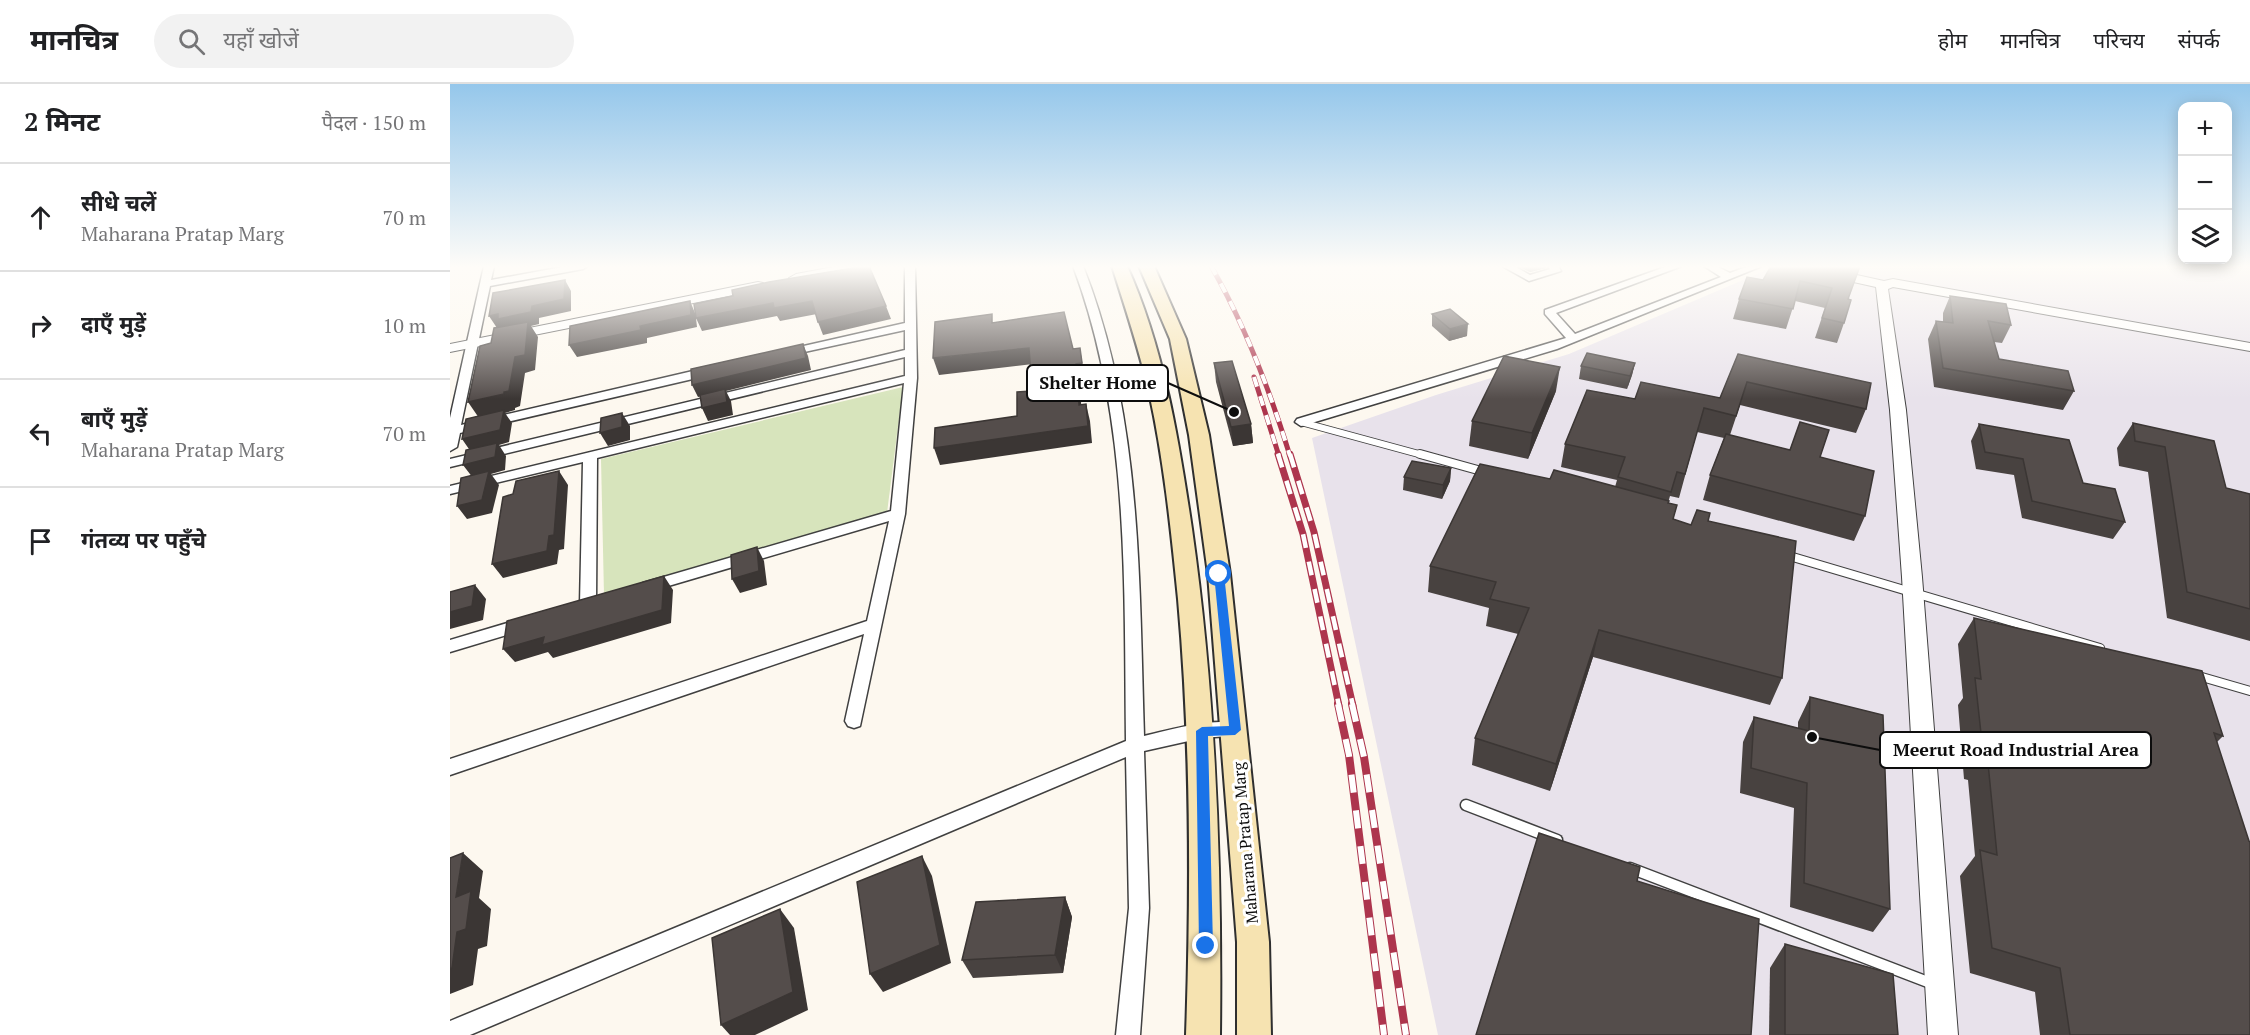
<!DOCTYPE html>
<html lang="hi">
<meta charset="utf-8">
<style>
:root{--surface:#fff;--page:#f2f2f2;--text:#202124;--muted:#757577;--line:#e0e0e0}
body{margin:0;font-family:"PT Serif","Noto Sans Devanagari",serif;background:var(--page);color:var(--text)}
.controls{position:absolute;right:18px;top:18px;display:grid;overflow:hidden;border-radius:12px;box-shadow:0 3px 15px #0003}
.controls button{width:54px;height:54px;display:grid;place-items:center;padding:0;border:0;border-bottom:2px solid var(--line);background:var(--surface);color:var(--text);font:30px sans-serif}
.stop{position:absolute;width:18px;height:18px;margin:-14px;border:4px solid #1a73e8;border-radius:50%;background:#fff}
.stop.end{background:#1a73e8;border-color:#fff;box-shadow:0 2px 6px #0008}
.list{margin:0;padding:0;list-style:none}
h2{display:flex;justify-content:space-between;align-items:center;height:78px;margin:0;padding:0 24px;font-size:26px}
h2 small{font-size:20px;font-weight:400;color:var(--muted)}
.list li{display:grid;grid-template-columns:39px 1fr auto;gap:18px;align-items:center;box-sizing:border-box;height:108px;padding:0 24px;border-top:2px solid var(--line)}
.list b{display:block;font-size:22px;white-space:nowrap}
.list p{margin:0;font-size:20px;white-space:nowrap;color:var(--muted)}
.list em{font-size:20px;font-style:normal;color:var(--muted)}
.icon{flex:none;width:33px;height:33px;fill:none;stroke:currentColor;stroke-width:2;stroke-linecap:round;stroke-linejoin:round}
.map{position:relative;flex:none;width:1800px;height:951px;overflow:hidden}
header{display:flex;align-items:center;gap:36px;box-sizing:border-box;height:84px;padding:0 30px;background:var(--surface);border-bottom:2px solid var(--line)}
header strong{font-size:28px}
nav{display:flex;gap:33px;margin-inline-start:auto;font-size:21px}
.search{width:420px;height:54px;background:var(--page);display:flex;align-items:center;gap:15px;box-sizing:border-box;padding:0 21px;border-radius:33px;color:var(--muted);font-size:22px}
main{display:flex}
aside{flex:1;background:var(--surface)}
.map>svg:first-child{display:block}
</style>
<header>
<strong>मानचित्र</strong>
<div class="search"><svg class="icon" aria-label="search" viewBox="0 0 24 24"><circle cx="10" cy="10" r="6"/><path d="M15 15l6 6"/></svg>यहाँ खोजें</div>
<nav><a>होम</a><a>मानचित्र</a><a>परिचय</a><a>संपर्क</a></nav>
</header>
<main>
<aside>
<h2>2 मिनट<small>पैदल · 150 m</small></h2>
<ul class="list">
<li><svg class="icon" aria-label="ahead" viewBox="0 0 24 24"><path d="M12 20V5M6 11l6-6 6 6"/></svg><div><b>सीधे चलें</b><p>Maharana Pratap Marg</p></div><em>70 m</em></li>
<li><svg class="icon" aria-label="right" viewBox="0 0 24 24"><path d="M7 20v-9h11M14 6l5 5-5 5"/></svg><div><b>दाएँ मुड़ें</b></div><em>10 m</em></li>
<li><svg class="icon" aria-label="left" viewBox="0 0 24 24"><path d="M17 20v-9H6M10 6l-5 5 5 5"/></svg><div><b>बाएँ मुड़ें</b><p>Maharana Pratap Marg</p></div><em>70 m</em></li>
<li><svg class="icon" aria-label="arrive" viewBox="0 0 24 24"><path d="M6 21V4h12l-3 4 3 4H6"/></svg><div><b>गंतव्य पर पहुँचे</b></div></li>
</ul>
</aside>
<div class="map">
<svg width="1800" height="951" viewBox="0 0 1800 951">
<rect width="100%" height="100%" fill="#fdf8ef"/>
<polygon fill="#e8e2eb" points="1326,182 1800,182 1800,951 988,951 862,354 986,311 1119,270"/>
<polygon fill="#d7e4bc" points="453,303 437,429 154,511 151,375"/>
<g fill="none" stroke-linecap="round" stroke-linejoin="round">
<g stroke="#404040" stroke-width="8">
<polyline id="service-far2" points="851,338 976,372"/>
</g>
<g stroke="#404040" stroke-width="10">
<g id="service-far1">
<polyline points="970,370 1035,388"/>
<polyline points="1336,471 1650,564"/>
<polyline points="1745,591 1800,607"/>
</g>
</g>
<g stroke="#404040" stroke-width="13">
<g id="service">
<polyline points="1016,721 1107,756"/>
<polyline points="1180,784 1483,900"/>
</g>
</g>
<g stroke="#404040" stroke-width="3">
<g id="minor">
<polygon points="34,182 44,182 41,196 118,182 138,182 133,185 40,202 11,341 260,283 266,287 260,291 10,349 7,363 0,367 0,334"/>
<polygon points="455,182 465,182 467,294 455,430 410,642 404,644 398,642 395,637 414,550 0,691 0,675 417,537 439,437 198,508 193,507 190,503 193,499 441,427 454,299 147,374 146,520 144,524 132,524 130,520 133,378 0,410 0,402 455,292 455,273 0,383 0,375 455,266 455,246 336,272 330,269 336,266 455,239"/>
<path d="M623,182h10c59,149 56,313 61,470 27,-6 70,-20 97,-11l3,5 -3,5 -39,3 -58,13 5,157 -9,127h-24l13,-127 -3,-151 -656,278h-20v-14l676,-280c-2,-158 4,-324 -53,-475z"/>
<polygon points="1052,182 1064,182 1080,191 1100,185 1098,182 1108,182 1111,187 1079,197"/>
<polygon points="1218,182 1232,182 1106,229 1125,250 1271,193 1254,182 1266,182 1280,189 1299,182 1312,182 1107,265 855,341 851,342 845,338 847,335 1116,254 1095,230 1095,226"/>
<polygon points="74,534 80,536 82,540 80,544 0,568 0,556"/>
</g>
</g>
<g stroke="#404040" stroke-width="2">
<g id="tertiary">
<polygon points="389,182 415,182 408,186 346,198 339,194 346,190"/>
<polygon points="1343,182 1366,182 1434,197 1443,195 1800,259 1800,267 1443,203 1438,205 1456,326 1472,493 1508,951 1478,951 1452,493 1440,326 1426,203 1345,185"/>
<polygon points="308,198 313,199 315,202 313,205 0,268 0,260"/>
</g>
</g>
<g stroke="#2f2f2f" stroke-width="4">
<g id="secondary">
<path d="M662,182h15c37,82 52,175 65,263 24,168 30,336 28,506h-34c5,-146 5,-291 -8,-436 -7,-69 -14,-139 -29,-207 -10,-43 -24,-85 -37,-126z"/>
<polygon points="689,182 704,182 736,255 759,351 780,490 819,858 821,951 787,951 787,858 758,490 739,351 720,255"/>
</g>
</g>
<use href="#service-far2" stroke="#fff" stroke-width="6"/>
<use href="#service-far1" stroke="#fff" stroke-width="8"/>
<use href="#service" stroke="#fff" stroke-width="10"/>
<use href="#minor" fill="#fff" fill-rule="evenodd"/>
<use href="#tertiary" fill="#fff" fill-rule="evenodd"/>
<use href="#secondary" fill="#f6e3b1" fill-rule="evenodd"/>
<g stroke="#ad354d" stroke-width="5">
<g id="rail-far2">
<path d="M761,182c34,59 59,125 79,190"/>
<polyline points="804,293 829,372"/>
</g>
</g>
<g stroke="#ad354d" stroke-width="7">
<g id="rail-far1">
<polyline points="828,370 853,450 889,622"/>
<polyline points="840,370 864,448 903,622"/>
</g>
</g>
<g stroke="#ad354d" stroke-width="8">
<g id="rail">
<polyline points="888,620 899,671 934,951"/>
<polyline points="902,620 914,673 956,951"/>
</g>
</g>
<use href="#rail-far2" stroke="#fff" stroke-width="4" stroke-dasharray="10" stroke-linecap="butt"/>
<use href="#rail-far1" stroke="#fff" stroke-width="4.5" stroke-dasharray="14" stroke-linecap="butt"/>
<use href="#rail" stroke="#fff" stroke-width="6" stroke-dasharray="18" stroke-linecap="butt"/>
</g>
<g fill="#484240">
<polygon points="1066,182 1097,182 1096,184 1080,188"/>
<polygon points="1406,182 1398,215 1394,239 1387,259 1365,254 1375,224 1345,217 1336,245 1283,235 1289,215 1313,196"/>
<polygon points="1500,212 1561,241 1552,259 1544,258 1549,275 1624,307 1613,326 1484,303 1478,255 1486,237 1493,238 1493,229"/>
<polygon points="982,230 1017,252 999,257 982,242"/>
<polygon points="1288,270 1416,325 1406,349 1290,321 1280,351 1340,366 1350,338 1370,373 1415,432 1404,457 1253,416 1260,391 1274,354 1247,348 1229,414 1220,412 1218,419 1223,435 1241,441 1258,437 1332,594 1320,621 1143,573 1100,707 1022,681 1025,654 1068,550 1036,542 1039,524 978,508 980,482 1100,395 1165,403 1167,396 1111,383 1115,360 1185,315 1270,314"/>
<polygon points="764,279 801,340 803,359 783,362 766,298"/>
<polygon points="1185,279 1182,291 1177,305 1129,295 1131,282"/>
<polygon points="1106,307 1078,375 1019,362 1022,337"/>
<polygon points="1683,339 1776,404 1800,410 1800,557 1717,534 1698,388 1669,382 1667,364"/>
<polygon points="1529,340 1633,399 1675,438 1663,455 1572,434 1564,391 1526,385 1521,357"/>
<polygon points="1001,384 1000,397 992,415 953,406 954,393"/>
<polygon points="1524,534 1773,652 1767,658 1800,951 1590,951 1585,908 1520,889 1510,792 1525,772 1518,696 1514,695 1508,621 1513,614 1508,560"/>
<polygon points="1360,613 1440,825 1423,848 1340,823 1344,724 1290,709 1293,658 1304,633 1348,644 1348,638"/>
<polygon points="615,813 622,833 613,889 523,894 512,876"/>
<polygon points="1335,860 1448,951 1319,951 1320,884"/>
</g>
<g fill="#3b3634">
<polygon points="1081,182 1097,182 1096,184 1080,188"/>
<polygon points="115,196 121,207 121,227 89,234 89,240 81,242 88,253 85,286 75,289 70,322 65,324 65,326 55,329 62,339 59,358 49,361 56,372 55,386 41,390 49,401 42,429 17,435 7,422 23,394 13,381 21,368 12,355 29,334 18,318 47,244 39,232 82,222"/>
<polygon points="240,217 245,229 323,219 362,217 367,230 330,237 327,232 252,247 246,234 247,243 197,254 197,259 127,273 119,261 190,242"/>
<polygon points="436,222 441,235 373,251 368,238"/>
<polygon points="1018,240 1017,252 999,257 1000,245"/>
<polygon points="353,260 358,272 361,286 276,307 281,317 283,331 258,337 252,324 275,307 248,313 242,301"/>
<polygon points="579,264 583,280 489,291 483,274"/>
<polygon points="630,264 635,296 630,296 632,338 629,321 626,280"/>
<polygon points="1185,279 1182,291 1177,305 1180,292"/>
<polygon points="1110,283 1106,307 1078,375 1082,349"/>
<polygon points="636,320 640,337 642,359 490,381 484,364"/>
<polygon points="172,329 180,342 180,356 158,362 150,349"/>
<polygon points="801,340 803,359 783,362 781,343"/>
<polygon points="1001,384 1000,397 992,415 993,401"/>
<polygon points="109,387 118,401 114,465 109,466 107,480 53,494 42,480"/>
<polygon points="307,463 314,477 317,501 290,509 282,495"/>
<polygon points="214,492 223,506 221,539 103,574 98,568 65,578 53,565"/>
<polygon points="25,501 36,515 33,536 0,545 0,528"/>
<polygon points="1149,546 1143,573 1100,707 1106,680"/>
<polygon points="13,769 33,787 29,814 41,825 37,862 28,865 23,901 0,910 0,885 6,813"/>
<polygon points="472,772 482,792 501,879 433,908 420,890"/>
<polygon points="615,813 622,833 613,889 605,871"/>
<polygon points="330,825 344,844 358,926 305,951 280,951 271,941"/>
</g>
<g fill="#544d4b" stroke="#3b3634" stroke-width="1.5">
<polygon points="415,182 419,182 436,222 368,238 362,217 324,224 323,219 246,234 244,220 283,212 282,206 319,198"/>
<polygon points="1321,182 1410,182 1398,215 1401,216 1394,239 1372,234 1382,204 1350,197 1343,225 1289,215 1297,193 1313,196"/>
<polygon points="115,196 114,215 82,222 81,228 48,235 48,230 39,232 43,209"/>
<polygon points="1500,212 1556,220 1561,241 1538,237 1549,275 1618,287 1624,307 1493,284 1486,237 1503,239"/>
<polygon points="240,217 241,231 190,242 191,246 119,261 120,242"/>
<polygon points="1000,225 1018,240 1000,245 982,230"/>
<polygon points="614,228 623,265 630,264 632,279 626,280 629,321 636,320 638,342 484,364 485,344 567,332 567,308 582,307 579,264 483,274 485,238 542,230 542,239"/>
<polygon points="78,238 75,271 65,273 59,307 54,308 54,310 18,318 30,262 41,259 44,244"/>
<polygon points="353,260 356,274 242,301 241,285"/>
<polygon points="1137,269 1185,279 1180,292 1131,282"/>
<polygon points="1288,270 1421,299 1416,325 1297,298 1286,332 1254,324 1235,390 1227,388 1221,408 1168,393 1175,373 1115,360 1137,306 1185,315 1191,298 1270,314"/>
<polygon points="1054,272 1110,283 1082,349 1022,337"/>
<polygon points="782,277 801,340 781,343 764,279"/>
<polygon points="275,305 277,318 252,324 250,311"/>
<polygon points="54,326 50,346 12,355 16,335"/>
<polygon points="172,329 172,343 150,349 151,334"/>
<polygon points="1350,338 1379,346 1370,373 1424,387 1415,432 1260,391 1276,350 1340,366"/>
<polygon points="1683,339 1764,357 1776,404 1800,410 1800,525 1737,508 1715,363 1685,357"/>
<polygon points="1529,340 1619,356 1633,399 1665,405 1675,438 1582,417 1573,375 1535,368"/>
<polygon points="47,359 45,373 13,381 16,366"/>
<polygon points="962,377 1001,384 993,401 954,393"/>
<polygon points="1030,380 1100,395 1104,386 1219,417 1218,419 1227,421 1223,435 1241,441 1247,426 1260,429 1258,437 1346,457 1332,594 1149,546 1106,680 1025,654 1079,524 1040,515 1046,498 980,482"/>
<polygon points="39,387 32,416 7,422 11,394"/>
<polygon points="109,387 104,451 99,452 97,467 42,480 53,413 63,410 66,397"/>
<polygon points="307,463 309,487 282,495 281,471"/>
<polygon points="214,492 212,526 92,561 94,553 53,565 57,537"/>
<polygon points="25,501 22,522 0,528 0,508"/>
<polygon points="1524,534 1752,587 1773,652 1764,649 1799,757 1800,758 1800,951 1620,951 1610,884 1542,864 1530,766 1547,771 1537,669 1533,668 1525,594 1531,595"/>
<polygon points="1360,613 1433,631 1440,825 1354,799 1357,699 1301,684 1304,633 1359,647"/>
<polygon points="1089,749 1190,783 1187,797 1309,835 1301,951 1026,951"/>
<polygon points="13,769 6,813 21,807 16,845 7,848 2,884 0,885 0,774"/>
<polygon points="472,772 490,861 420,890 407,798"/>
<polygon points="615,813 605,871 512,876 526,818"/>
<polygon points="330,825 343,908 271,941 262,854"/>
<polygon points="1335,860 1443,890 1448,951 1335,951"/>
</g>
<linearGradient id="sky" x2="0" y2="1"><stop stop-color="#95c7eb"/><stop offset="0.58" stop-color="#fefcf8"/><stop offset="1" stop-color="#fefcf8" stop-opacity="0"/></linearGradient>
<rect width="1800" height="315" fill="url(#sky)"/>
<polygon fill="#1a73e8" points="769,486 774,490 791,646 785,651 758,652 763,862 761,867 756,869 751,867 749,862 746,647 752,643 779,642 764,490"/>
<g text-anchor="middle" stroke-width="6" stroke-linejoin="round" paint-order="stroke">
<g font-size="16" fill="#0d0d0d" stroke="#fff">
<text transform="translate(795 759) rotate(-95)" y="6">Maharana Pratap Marg</text>
</g>
</g>
<path fill="none" stroke="#0d0d0d" stroke-width="2" d="M784 328L718 299M1362 653L1430 666"/>
<g fill="#0d0d0d" stroke="#fff" stroke-width="2">
<circle cx="784" cy="328" r="6"/>
<circle cx="1362" cy="653" r="6"/>
</g>
<g fill="#fff" stroke="#0d0d0d" stroke-width="2">
<rect x="577" y="281" width="141" height="36" rx="6"/>
<rect x="1430" y="648" width="271" height="36" rx="6"/>
</g>
<g font-size="18" text-anchor="middle" font-weight="bold" fill="#0d0d0d">
<text x="648" y="305">Shelter Home</text>
<text x="1566" y="672">Meerut Road Industrial Area</text>
</g>
</svg>
<div class="controls">
<button>+</button>
<button>−</button>
<button><svg class="icon" aria-label="layers" viewBox="0 0 24 24"><path d="M12 4l9 5-9 5-9-5zM3 14l9 5 9-5"/></svg></button>
</div>
<div class="stop" style="left:769px;top:490px"></div>
<div class="stop end" style="left:756px;top:862px"></div>
</div>
</main>
